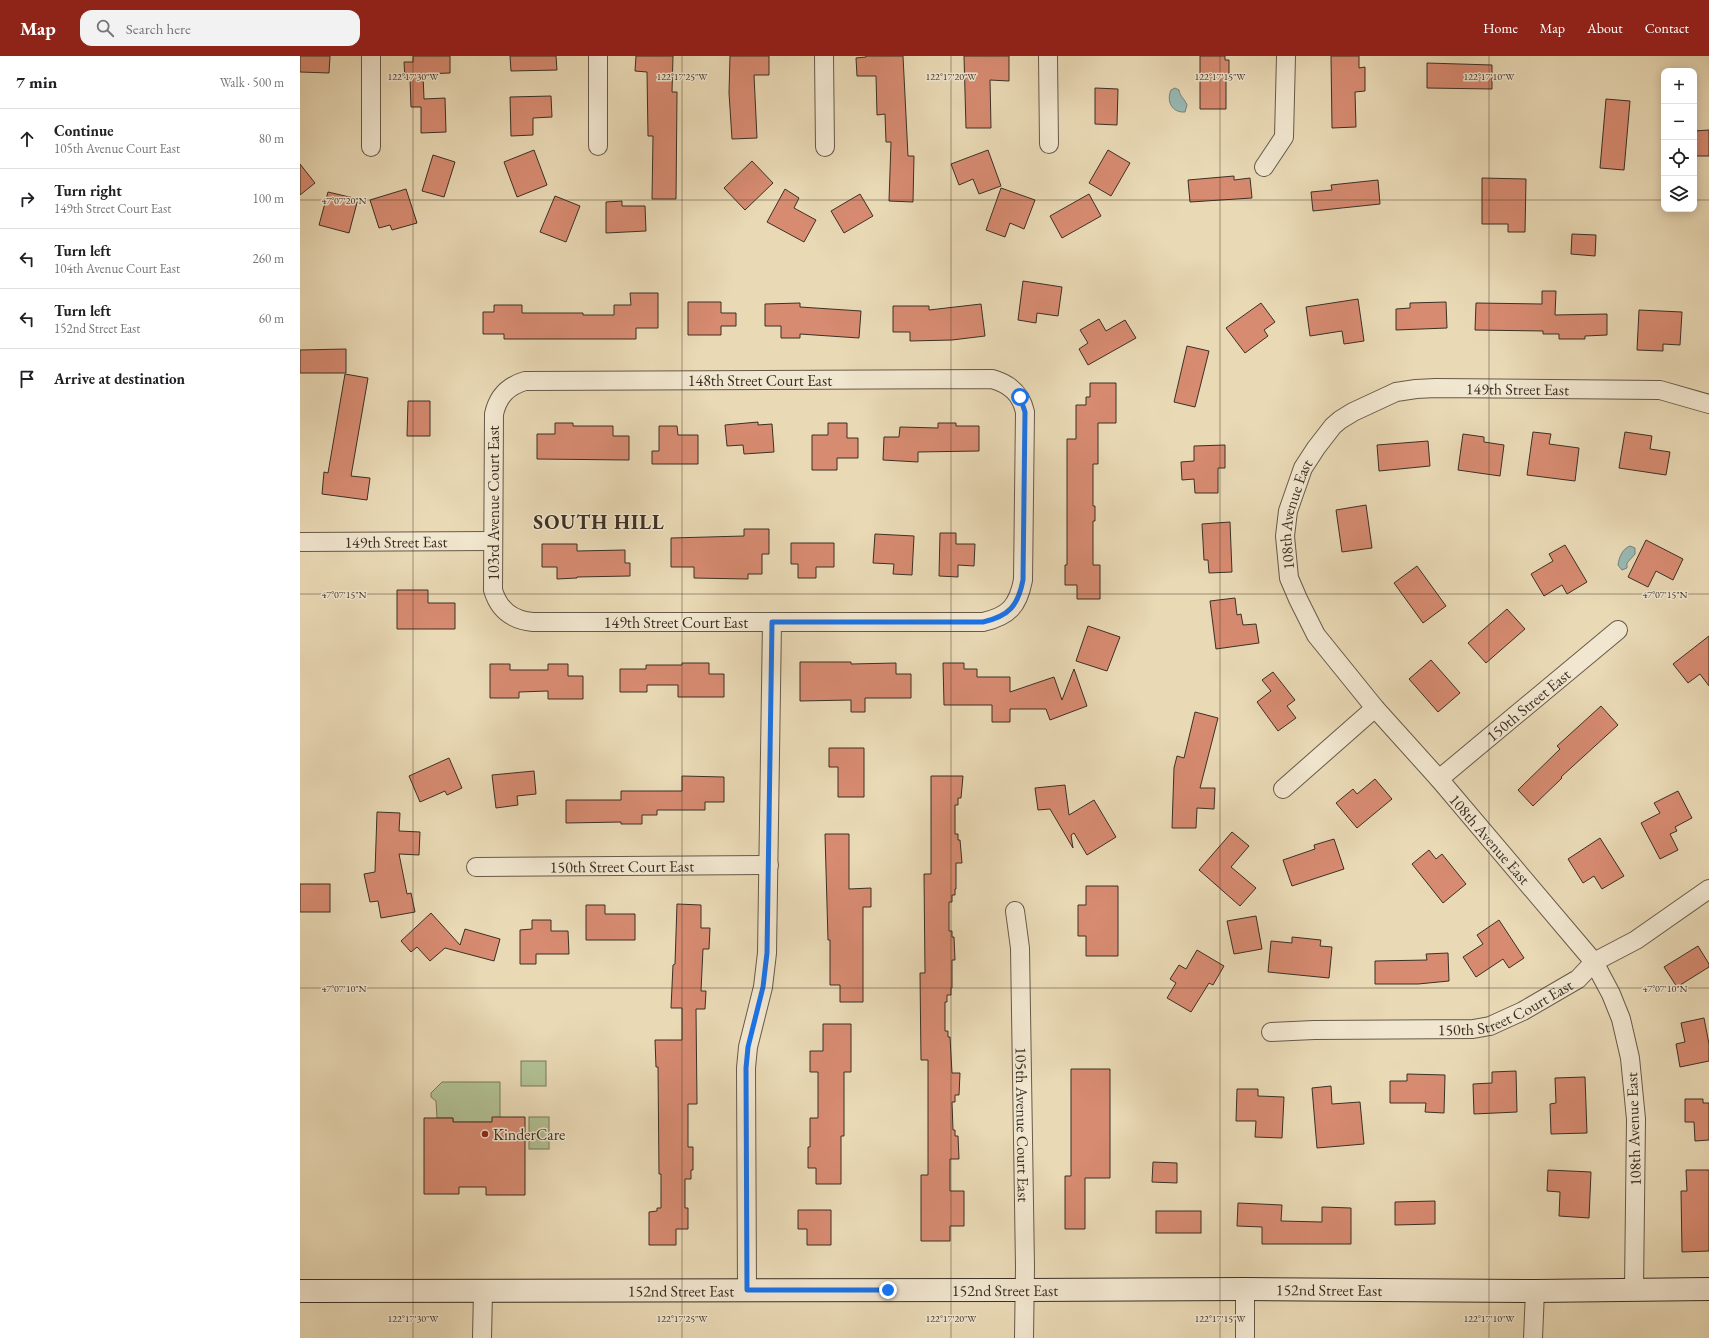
<!DOCTYPE html>
<meta charset="utf-8">
<style>
:root{--surface:#fff;--page:#f2f2f2;--text:#202124;--muted:#757577;--line:#e0e0e0;--accent:#8f2418}
body{margin:0;font-family:"EB Garamond",serif;background:var(--page);color:var(--text)}
.controls{position:absolute;right:12px;top:12px;display:grid;overflow:hidden;border-radius:8px;box-shadow:0 2px 10px #0003}
.controls button{width:36px;height:36px;display:grid;place-items:center;padding:0;border:0;border-bottom:1px solid var(--line);background:var(--surface);color:var(--text);font:20px sans-serif}
.stop{position:absolute;width:12px;height:12px;margin:-9px;border:3px solid #1a73e8;border-radius:50%;background:#fff}
.stop.end{background:#1a73e8;border-color:#fff;box-shadow:0 1px 4px #0008}
.list{margin:0;padding:0;list-style:none}
h2{display:flex;justify-content:space-between;align-items:center;height:52px;margin:0;padding:0 16px;font-size:17px}
h2 small{font-size:13px;font-weight:400;color:var(--muted)}
.list li{display:grid;grid-template-columns:26px 1fr auto;gap:12px;align-items:center;box-sizing:border-box;height:60px;padding:0 16px;border-top:1px solid var(--line)}
.list b{display:block;font-size:15px;white-space:nowrap}
.list p{margin:0;font-size:13px;white-space:nowrap;color:var(--muted)}
.list em{font-size:13px;font-style:normal;color:var(--muted)}
.icon{flex:none;width:22px;height:22px;fill:none;stroke:currentColor;stroke-width:2;stroke-linecap:round;stroke-linejoin:round}
.map{position:relative;flex:none;width:1409px;height:1282px;overflow:hidden}
header{display:flex;align-items:center;gap:24px;box-sizing:border-box;height:56px;padding:0 20px;background:var(--accent);color:#fff}
header strong{font-size:19px}
nav{display:flex;gap:22px;margin-inline-start:auto;font-size:14px}
.search{width:280px;height:36px;background:var(--page);display:flex;align-items:center;gap:10px;box-sizing:border-box;padding:0 14px;border-radius:12px;color:var(--muted);font-size:15px}
main{display:flex}
aside{flex:1;background:var(--surface)}
.map>svg:first-child{display:block}
</style>
<header>
<strong>Map</strong>
<div class="search"><svg class="icon" aria-label="search" viewBox="0 0 24 24"><circle cx="10" cy="10" r="6"/><path d="M15 15l6 6"/></svg>Search here</div>
<nav><a>Home</a><a>Map</a><a>About</a><a>Contact</a></nav>
</header>
<main>
<aside>
<h2>7 min<small>Walk · 500 m</small></h2>
<ul class="list">
<li><svg class="icon" aria-label="ahead" viewBox="0 0 24 24"><path d="M12 20V5M6 11l6-6 6 6"/></svg><div><b>Continue</b><p>105th Avenue Court East</p></div><em>80 m</em></li>
<li><svg class="icon" aria-label="right" viewBox="0 0 24 24"><path d="M7 20v-9h11M14 6l5 5-5 5"/></svg><div><b>Turn right</b><p>149th Street Court East</p></div><em>100 m</em></li>
<li><svg class="icon" aria-label="left" viewBox="0 0 24 24"><path d="M17 20v-9H6M10 6l-5 5 5 5"/></svg><div><b>Turn left</b><p>104th Avenue Court East</p></div><em>260 m</em></li>
<li><svg class="icon" aria-label="left" viewBox="0 0 24 24"><path d="M17 20v-9H6M10 6l-5 5 5 5"/></svg><div><b>Turn left</b><p>152nd Street East</p></div><em>60 m</em></li>
<li><svg class="icon" aria-label="arrive" viewBox="0 0 24 24"><path d="M6 21V4h12l-3 4 3 4H6"/></svg><div><b>Arrive at destination</b></div></li>
</ul>
</aside>
<div class="map">
<svg width="1409" height="1282" viewBox="0 0 1409 1282">
<rect width="100%" height="100%" fill="#e9d9b5"/>
<filter id="stains"><feTurbulence type="fractalNoise" baseFrequency=".005" numOctaves="4"/><feColorMatrix values="0 0 0 0 .2 0 0 0 0 .09 0 0 0 0 .02 0 0 0 .5 -.17"/></filter>
<radialGradient id="worn" r=".72"><stop offset=".6" stop-color="#630" stop-opacity="0"/><stop offset="1" stop-color="#630" stop-opacity=".3"/></radialGradient>
<g fill="#b1c092" stroke="#76785b">
<rect x="221" y="1005" width="25" height="25"/>
<polygon points="142,1026 200,1026 200,1061 192,1066 153,1066 153,1062 137,1062 136,1045 131,1041 131,1037"/>
<rect x="229" y="1061" width="20" height="32"/>
</g>
<g fill="#98b9b3" stroke="#73827a">
<path d="M875,32l4,2c1,7 6,9 8,15l-2,7c-13,1 -19,-11 -14,-22z"/>
<path d="M1330,490l5,2v6l-8,9v5l-5,2 -4,-5c1,-7 4,-16 12,-19z"/>
</g>
<g fill="#d78b71" stroke="#3c3024">
<polygon points="0,0 30,0 29,17 0,16"/>
<polygon points="113,0 150,0 150,17 123,18 124,43 145,42 146,76 121,77 121,51 111,51 110,22 105,22 104,6 113,6"/>
<polygon points="210,0 256,0 257,14 211,15"/>
<polygon points="336,0 373,0 372,36 377,36 376,143 352,143 353,80 348,80 347,16 335,15"/>
<polygon points="430,0 469,0 469,19 454,19 457,82 432,83 429,37"/>
<polygon points="566,0 603,0 608,100 614,100 613,146 589,145 591,86 586,86 585,58 577,59 576,20 557,20 556,2 566,1"/>
<polygon points="664,0 709,0 709,25 690,24 691,72 666,72"/>
<polygon points="900,0 925,0 925,4 929,4 929,23 926,23 926,53 900,53"/>
<polygon points="1031,0 1059,0 1059,12 1065,11 1065,35 1055,36 1056,71 1032,72"/>
<polygon points="1127,7 1192,9 1192,33 1127,32"/>
<polygon points="795,32 818,33 817,69 795,68"/>
<polygon points="251,40 252,61 233,62 233,79 211,80 210,41"/>
<polygon points="1306,43 1330,45 1324,114 1300,112"/>
<polygon points="1409,74 1409,100 1394,100 1394,75"/>
<polygon points="234,94 247,129 217,141 204,106"/>
<polygon points="688,94 701,130 679,138 673,123 659,129 651,108"/>
<polygon points="808,94 830,107 811,140 789,127"/>
<polygon points="133,99 155,106 144,141 122,135"/>
<polygon points="452,105 473,127 445,154 424,132"/>
<polygon points="0,108 15,127 0,139"/>
<polygon points="934,120 934,124 950,122 952,142 890,146 888,124"/>
<polygon points="1182,122 1226,123 1225,176 1208,176 1208,168 1182,168"/>
<polygon points="1078,124 1080,148 1013,155 1011,136 1032,134 1031,129"/>
<polygon points="701,132 735,144 724,173 710,167 705,181 686,174"/>
<polygon points="106,133 117,167 92,174 90,169 79,172 70,144"/>
<polygon points="485,133 499,142 494,152 516,164 504,186 467,166"/>
<polygon points="28,136 58,143 49,177 19,169"/>
<polygon points="560,138 573,160 544,177 531,155"/>
<polygon points="789,138 801,160 762,182 750,160"/>
<polygon points="255,140 280,150 266,186 240,176"/>
<polygon points="322,145 322,150 345,150 346,175 306,177 306,146"/>
<polygon points="1272,178 1296,179 1295,200 1271,198"/>
<polygon points="723,225 762,231 758,260 737,257 736,267 718,264"/>
<polygon points="1242,235 1256,235 1255,259 1307,258 1307,279 1285,280 1285,283 1259,283 1259,278 1243,278 1243,275 1175,274 1176,247 1242,248"/>
<polygon points="330,237 358,237 358,272 336,272 336,283 204,283 204,278 183,278 183,256 194,256 194,249 222,249 222,257 283,257 283,259 314,259 314,249 331,249"/>
<polygon points="1058,243 1064,285 1044,288 1042,275 1010,280 1006,251"/>
<polygon points="388,246 421,246 421,257 436,257 436,270 421,270 421,279 388,279"/>
<polygon points="1146,246 1147,272 1096,274 1096,253 1110,252 1110,247"/>
<polygon points="500,247 500,251 561,255 559,282 500,278 500,282 481,282 481,270 465,270 465,248"/>
<polygon points="961,247 975,266 964,274 968,280 945,297 926,272"/>
<polygon points="681,248 685,280 652,284 610,285 610,276 593,276 593,250 629,250 629,254"/>
<polygon points="1339,254 1382,256 1380,289 1363,288 1363,295 1337,294"/>
<polygon points="799,263 806,275 825,264 836,282 788,309 779,293 788,287 780,274"/>
<polygon points="887,290 909,295 895,351 874,346"/>
<polygon points="46,293 46,317 0,317 0,294"/>
<polygon points="45,318 68,322 51,420 70,422 67,444 22,438 24,416 28,417"/>
<polygon points="790,327 816,327 816,367 798,367 798,408 793,408 793,450 795,450 795,465 793,465 793,509 800,509 800,543 777,543 777,529 765,529 765,509 767,509 767,383 776,383 776,349 786,349 786,341 790,341"/>
<polygon points="108,345 130,345 130,380 107,380"/>
<polygon points="458,366 458,369 472,368 474,396 444,398 443,389 427,390 425,369"/>
<polygon points="255,367 273,367 273,370 313,370 313,380 329,380 329,404 237,403 237,378 255,378"/>
<polygon points="528,367 547,367 547,382 558,382 558,402 537,402 537,414 512,414 512,379 528,379"/>
<polygon points="638,367 656,367 656,370 679,370 679,395 618,396 618,406 583,404 584,381 599,381 600,371 638,372"/>
<polygon points="359,370 377,370 378,379 398,379 398,408 352,408 352,395 359,395"/>
<polygon points="1233,376 1251,378 1249,388 1279,392 1275,425 1227,419"/>
<polygon points="1325,376 1352,380 1350,393 1370,396 1366,419 1319,412"/>
<polygon points="1163,378 1184,381 1184,386 1204,389 1200,420 1158,414"/>
<polygon points="1128,385 1130,410 1079,415 1077,389"/>
<polygon points="925,389 925,412 918,412 918,437 895,437 894,423 882,424 881,406 894,405 894,390"/>
<polygon points="1066,449 1072,492 1042,496 1036,454"/>
<polygon points="930,466 932,516 909,517 908,504 904,504 902,468"/>
<polygon points="444,473 469,473 469,498 462,498 462,518 448,518 448,523 394,522 394,511 371,511 371,482 444,480"/>
<polygon points="640,477 656,477 656,488 675,488 674,510 658,509 658,521 639,520"/>
<polygon points="575,478 614,480 612,519 593,518 594,508 573,507"/>
<polygon points="1346,484 1383,503 1373,524 1356,515 1348,531 1328,521"/>
<polygon points="491,487 534,487 534,511 516,511 516,522 498,522 498,508 491,508"/>
<polygon points="242,488 277,488 277,495 325,494 325,507 330,507 330,520 277,521 277,522 257,523 257,511 242,511"/>
<polygon points="1265,489 1287,526 1267,538 1262,529 1244,540 1231,518 1253,505 1249,498"/>
<polygon points="1117,510 1146,550 1123,567 1094,527"/>
<polygon points="97,534 128,534 128,547 155,547 155,573 97,573"/>
<polygon points="935,542 937,559 941,558 943,569 956,568 959,587 916,593 910,545"/>
<polygon points="1207,553 1225,573 1186,607 1168,587"/>
<polygon points="788,570 820,581 807,615 776,605"/>
<polygon points="1409,580 1409,630 1400,618 1388,627 1373,608"/>
<polygon points="1131,604 1160,637 1138,656 1109,623"/>
<polygon points="500,606 551,606 551,608 596,607 596,618 611,618 611,642 565,642 565,656 551,656 551,644 500,645"/>
<polygon points="382,607 409,607 409,618 424,618 424,641 378,641 378,629 347,629 347,636 320,636 320,613 346,613 346,609 382,609"/>
<polygon points="643,607 664,607 664,613 677,613 677,621 710,621 710,636 754,621 762,644 774,613 787,650 750,664 746,653 710,653 710,666 692,666 692,649 644,649"/>
<polygon points="190,608 210,608 210,614 248,614 248,608 268,608 268,620 283,620 283,643 248,643 248,635 219,636 219,642 190,642"/>
<polygon points="973,616 995,644 987,650 996,662 978,675 957,646 971,635 962,624"/>
<polygon points="1301,650 1318,669 1261,721 1262,722 1233,750 1218,734 1260,693 1257,690"/>
<polygon points="895,656 918,662 900,732 915,732 914,753 897,752 896,772 872,772 874,712 877,700 884,702"/>
<polygon points="529,692 564,692 564,741 538,741 538,711 529,711"/>
<polygon points="149,702 162,732 147,739 145,735 120,746 109,720"/>
<polygon points="234,715 236,738 217,740 218,749 196,752 192,719"/>
<polygon points="382,720 424,721 424,746 405,746 405,754 357,754 357,759 342,759 342,768 321,768 321,766 266,767 266,744 321,744 321,735 382,735"/>
<polygon points="631,720 663,720 661,742 658,742 658,749 655,749 655,778 658,778 658,784 660,784 662,807 656,807 656,833 655,833 655,839 652,839 652,846 649,846 649,875 652,875 652,881 654,881 655,904 652,904 652,932 651,932 651,939 647,939 647,946 645,946 645,975 648,975 648,981 650,981 652,1017 660,1017 659,1039 655,1039 655,1046 652,1046 653,1074 655,1074 655,1080 658,1080 659,1103 650,1103 650,1135 664,1135 664,1170 650,1170 650,1185 621,1185 621,1119 628,1119 628,1004 621,1004 620,917 625,917 624,818 631,818"/>
<polygon points="1075,723 1092,743 1057,772 1036,747 1053,733 1057,738"/>
<polygon points="765,729 769,759 794,744 816,781 787,799 774,777 771,779 773,792 750,753 738,754 735,732"/>
<polygon points="1378,735 1392,762 1375,771 1377,775 1370,778 1378,794 1360,803 1341,767 1360,757 1354,747"/>
<polygon points="77,756 100,757 99,775 120,776 119,799 99,798 107,838 111,837 115,856 81,862 78,845 70,846 64,818 75,816"/>
<polygon points="932,776 949,790 931,811 956,832 940,850 899,814"/>
<polygon points="525,778 549,778 549,833 571,832 571,851 563,851 563,946 540,946 540,929 530,929 530,884 528,884"/>
<polygon points="1300,782 1324,820 1302,833 1294,820 1283,827 1268,803"/>
<polygon points="1034,783 1044,813 992,830 983,804 1015,793 1014,789"/>
<polygon points="1129,794 1136,803 1142,798 1166,828 1143,847 1112,808"/>
<rect x="0" y="828" width="30" height="28"/>
<polygon points="786,830 818,830 818,900 786,900 786,880 778,880 778,849 786,849"/>
<polygon points="377,848 401,849 401,872 410,872 409,893 403,893 401,935 406,935 405,953 396,953 397,1048 388,1048 388,1091 393,1091 393,1114 391,1114 391,1123 385,1123 385,1152 388,1152 388,1173 376,1173 376,1189 349,1189 349,1156 357,1155 357,1152 361,1152 361,1118 359,1118 358,1011 356,1011 355,984 382,984 382,952 371,952 373,909 375,908"/>
<polygon points="286,849 305,849 305,858 335,858 335,884 286,884"/>
<polygon points="131,857 160,889 165,873 200,883 194,905 145,892 130,905 117,891 111,896 101,885"/>
<polygon points="956,860 962,893 934,898 927,865"/>
<polygon points="232,864 251,864 251,875 268,875 269,898 236,898 236,908 220,908 220,874 232,873"/>
<polygon points="1199,864 1224,902 1209,912 1203,903 1176,921 1163,901 1183,888 1177,879"/>
<polygon points="992,881 1021,884 1020,890 1032,891 1029,922 968,916 971,885 992,887"/>
<polygon points="1398,890 1409,908 1409,911 1377,931 1364,911"/>
<polygon points="897,894 924,910 913,929 909,927 891,956 867,942 876,927 870,923 879,909 886,913"/>
<polygon points="1148,897 1149,925 1118,928 1075,928 1075,905 1127,904 1126,898"/>
<polygon points="1404,962 1409,988 1409,1005 1380,1011 1376,988 1385,986 1381,967"/>
<polygon points="523,968 551,968 551,1016 544,1016 544,1080 541,1080 541,1128 516,1128 516,1112 508,1112 508,1091 510,1091 510,1062 518,1062 518,1016 510,1016 510,995 523,995"/>
<polygon points="771,1013 810,1013 810,1122 785,1122 785,1173 765,1173 765,1120 771,1120"/>
<polygon points="1216,1015 1217,1056 1174,1058 1173,1028 1192,1027 1192,1016"/>
<polygon points="1107,1018 1145,1019 1144,1057 1125,1056 1126,1047 1090,1047 1090,1025 1107,1025"/>
<polygon points="1285,1021 1287,1077 1251,1078 1250,1048 1256,1047 1255,1022"/>
<polygon points="1031,1030 1032,1048 1060,1046 1064,1088 1017,1092 1012,1032"/>
<polygon points="937,1033 958,1033 958,1040 984,1041 982,1082 955,1081 956,1065 936,1065"/>
<polygon points="1385,1043 1403,1043 1403,1047 1409,1047 1409,1084 1395,1085 1394,1066 1385,1066"/>
<polygon points="192,1061 225,1061 225,1139 186,1139 186,1131 159,1131 159,1138 124,1138 124,1062 153,1062 153,1066 192,1066"/>
<polygon points="853,1106 877,1107 877,1127 852,1126"/>
<polygon points="1248,1114 1291,1116 1289,1162 1259,1160 1260,1136 1247,1135"/>
<polygon points="1386,1114 1409,1114 1409,1195 1382,1196 1381,1135 1387,1135"/>
<polygon points="1135,1145 1135,1168 1095,1169 1095,1146"/>
<polygon points="938,1147 982,1149 981,1165 1022,1166 1022,1151 1051,1152 1051,1188 962,1188 962,1171 937,1170"/>
<polygon points="498,1154 531,1154 531,1189 507,1189 507,1173 498,1173"/>
<rect x="856" y="1155" width="45" height="22"/>
</g>
<g fill="none" stroke-linecap="round" stroke-linejoin="round">
<g stroke="#675a48" stroke-width="20">
<g id="street">
<polyline points="71,0 71,91"/>
<polyline points="524,0 525,91"/>
<polyline points="748,0 749,88"/>
<polyline points="298,90 298,0"/>
<polyline points="964,111 984,81 986,0"/>
<path d="M692,323c18,5 29,15 33,33l-2,168c-5,26 -14,36 -40,42h-450c-21,-2 -34,-12 -40,-32l1,-176c4,-18 14,-28 31,-33z"/>
<path id="s1" d="M0,486l193,-1"/>
<path id="s2" d="M1139,723l179,-149"/>
<polyline points="983,733 1075,652"/>
<path id="s3" d="M176,811l293,-2"/>
<path id="s4" d="M715,855l5,37 5,319 -1,71"/>
<path id="s5" d="M971,976l43,-2 159,-1 17,-3 33,-15 55,-32 16,-17 42,-22 73,-51"/>
<polyline points="945,1233 945,1282"/>
<path id="s6" d="M1334,1233l2,-170 -6,-61 -9,-39 -10,-25 -17,-32 -155,-183 -64,-71 -59,-73 -18,-36 -9,-21 -4,-42 3,-25 15,-43 13,-20 17,-22 7,-6 13,-8 43,-20 20,-3 20,-1 224,2 49,14"/>
<polyline points="447,1234 446,1012 448,991 463,931 467,897 472,566"/>
<polyline points="182,1282 183,1235"/>
<polyline points="1233,1282 1235,1235"/>
</g>
</g>
<g stroke="#3c3024" stroke-width="24">
<g id="secondary">
<path id="s7" d="M0,1235l724,-1 221,-1 290,2 174,-2"/>
</g>
</g>
<use href="#street" stroke="#f1e6cf" stroke-width="18"/>
<use href="#secondary" stroke="#f1e6cf" stroke-width="22"/>
</g>
<g fill="none" stroke-linecap="round" stroke-linejoin="round">
<path stroke="#1a73e8" stroke-width="5" d="M588,1234h-141l-1,-222 2,-21 15,-60 4,-34 5,-331h211c26,-6 35,-16 40,-42l2,-168 -5,-15"/>
</g>
<path fill="none" stroke="#3c3024" stroke-width="1" stroke-opacity="0.45" d="M113,0v1282M382,0v1282M651,0v1282M920,0v1282M1189,0v1282M0,144h1364M1394,144h15M0,538h1409M0,932h1409"/>
<circle fill="#8f2418" stroke="#f1e6cf" stroke-width="1.5" cx="185" cy="1078" r="4"/>
<g text-anchor="middle" stroke-width="3" stroke-linejoin="round" paint-order="stroke">
<g font-size="16" fill="#3c3024" stroke="#f1e6cf">
<text x="460" y="330">148th Street Court East</text>
<text dy="6" stroke="none"><textPath href="#s6" startOffset="1185">149th Street East</textPath></text>
<text transform="translate(193 447) rotate(-90)" y="6">103rd Avenue Court East</text>
<text dy="6" stroke="none"><textPath href="#s6" startOffset="892">108th Avenue East</textPath></text>
<text dy="6" stroke="none"><textPath href="#s1" startOffset="96">149th Street East</textPath></text>
<text x="376" y="572">149th Street Court East</text>
<text dy="6" stroke="none"><textPath href="#s2" startOffset="116">150th Street East</textPath></text>
<text transform="translate(1190 783) rotate(49)" y="6">108th Avenue East</text>
<text dy="6" stroke="none"><textPath href="#s3" startOffset="146">150th Street Court East</textPath></text>
<text dy="6" stroke="none"><textPath href="#s5" startOffset="239">150th Street Court East</textPath></text>
<text dy="6" stroke="none"><textPath href="#s4" startOffset="214">105th Avenue Court East</textPath></text>
<text transform="translate(1333 1073) rotate(-92)" y="6">108th Avenue East</text>
<text dy="6" stroke="none"><textPath href="#s7" startOffset="1029">152nd Street East</textPath></text>
<text dy="6" stroke="none"><textPath href="#s7" startOffset="381">152nd Street East</textPath></text>
<text dy="6" stroke="none"><textPath href="#s7" startOffset="705">152nd Street East</textPath></text>
</g>
<g font-size="16" fill="#3c3024" stroke="#f1e6cf" text-anchor="start">
<text x="193" y="1084">KinderCare</text>
</g>
<g font-size="20" font-weight="bold" letter-spacing="1" fill="#3c3024" stroke="#f1e6cf">
<text x="299" y="473">SOUTH HILL</text>
</g>
</g>
<g font-size="10" text-anchor="middle" fill="#3c3024" stroke="#f1e6cf" stroke-width="3" stroke-linejoin="round" paint-order="stroke">
<text x="113" y="24">122°17'30"W</text>
<text x="382" y="24">122°17'25"W</text>
<text x="651" y="24">122°17'20"W</text>
<text x="920" y="24">122°17'15"W</text>
<text x="1189" y="24">122°17'10"W</text>
<text x="44" y="148">47°07'20"N</text>
<text x="44" y="542">47°07'15"N</text>
<text x="1365" y="542">47°07'15"N</text>
<text x="44" y="936">47°07'10"N</text>
<text x="1365" y="936">47°07'10"N</text>
<text x="113" y="1266">122°17'30"W</text>
<text x="382" y="1266">122°17'25"W</text>
<text x="651" y="1266">122°17'20"W</text>
<text x="920" y="1266">122°17'15"W</text>
<text x="1189" y="1266">122°17'10"W</text>
</g>
<rect width="100%" height="100%" filter="url(#stains)"/>
<rect width="100%" height="100%" fill="url(#worn)"/>
</svg>
<div class="controls">
<button>+</button>
<button>−</button>
<button><svg class="icon" aria-label="locate" viewBox="0 0 24 24"><circle cx="12" cy="12" r="6"/><path d="M12 2v4M12 18v4M2 12h4M18 12h4"/></svg></button>
<button><svg class="icon" aria-label="layers" viewBox="0 0 24 24"><path d="M12 4l9 5-9 5-9-5zM3 14l9 5 9-5"/></svg></button>
</div>
<div class="stop" style="left:720px;top:341px"></div>
<div class="stop end" style="left:588px;top:1234px"></div>
</div>
</main>
